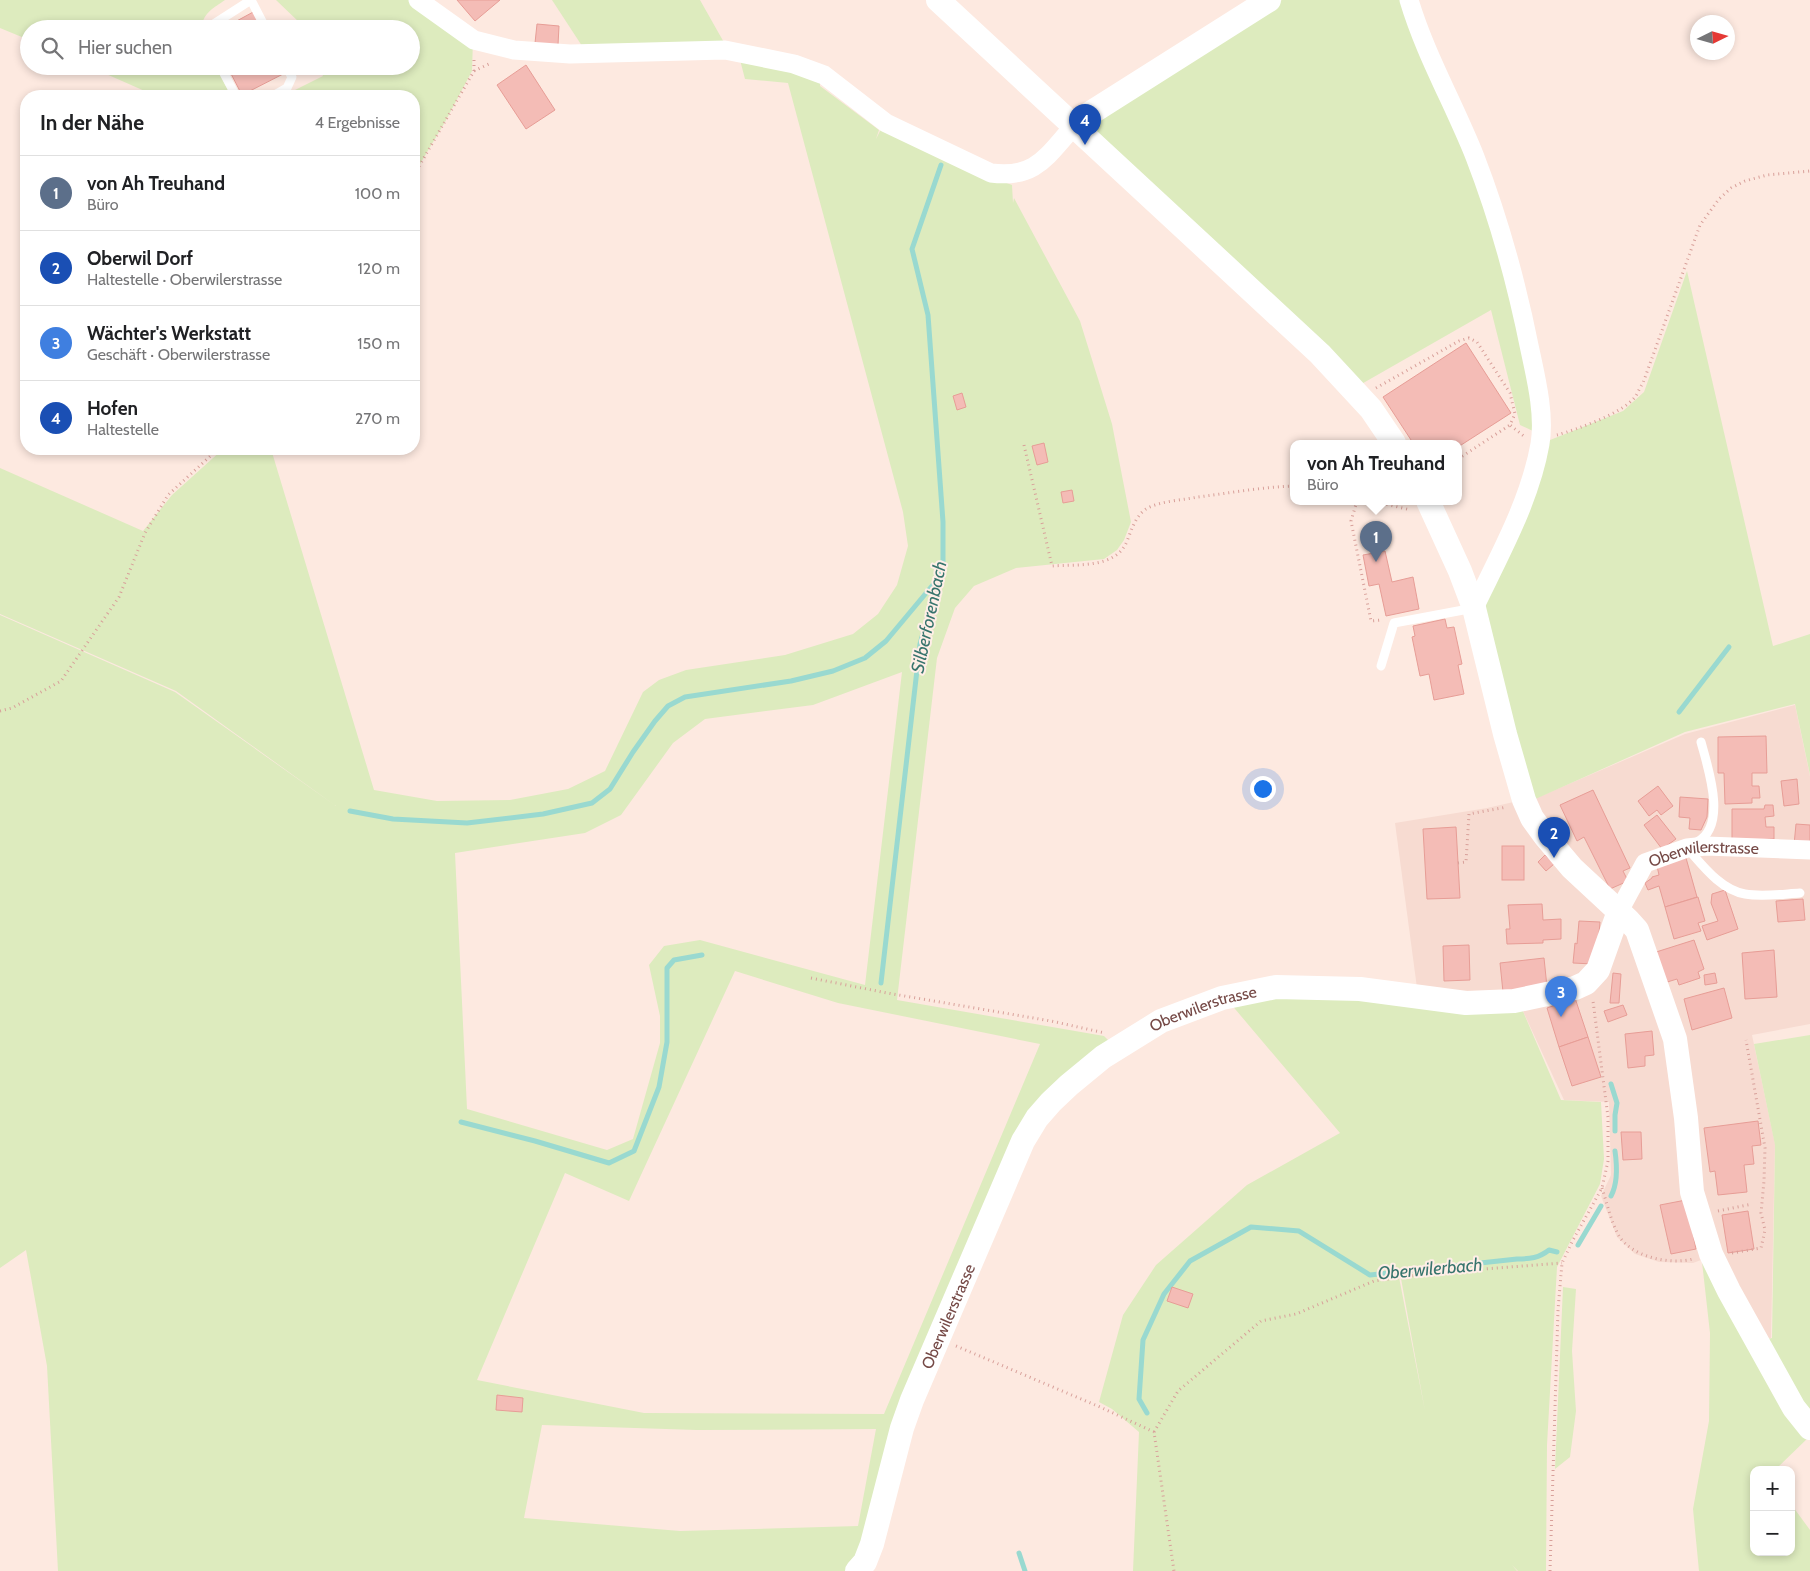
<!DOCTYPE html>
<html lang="de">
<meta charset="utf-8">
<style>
:root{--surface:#fff;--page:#f2f2f2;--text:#202124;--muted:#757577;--line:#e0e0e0;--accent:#ed3e4b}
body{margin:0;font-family:Cabin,sans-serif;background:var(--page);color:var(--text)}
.controls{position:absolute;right:15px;bottom:15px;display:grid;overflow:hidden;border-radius:10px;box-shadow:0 2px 8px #0003}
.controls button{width:45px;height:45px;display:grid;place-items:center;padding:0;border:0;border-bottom:1px solid var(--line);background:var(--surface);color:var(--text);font:25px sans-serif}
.compass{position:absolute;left:1690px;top:15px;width:45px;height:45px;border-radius:50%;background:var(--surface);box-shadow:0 2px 8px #0003;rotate:85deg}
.you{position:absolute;left:1262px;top:788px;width:18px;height:18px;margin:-12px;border:4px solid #fff;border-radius:50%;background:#1a73e8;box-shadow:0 0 0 8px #1a73e833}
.badge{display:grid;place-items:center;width:32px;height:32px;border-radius:50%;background:var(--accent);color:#fff;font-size:16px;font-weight:700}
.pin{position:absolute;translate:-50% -41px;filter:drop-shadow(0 1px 2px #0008)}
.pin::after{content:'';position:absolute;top:26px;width:18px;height:15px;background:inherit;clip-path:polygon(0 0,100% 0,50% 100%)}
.popup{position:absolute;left:1290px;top:440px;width:172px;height:65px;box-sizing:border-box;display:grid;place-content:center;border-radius:10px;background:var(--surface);filter:drop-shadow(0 1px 4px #0005);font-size:16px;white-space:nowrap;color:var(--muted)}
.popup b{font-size:19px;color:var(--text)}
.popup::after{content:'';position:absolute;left:50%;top:100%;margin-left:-10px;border:10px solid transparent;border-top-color:var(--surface)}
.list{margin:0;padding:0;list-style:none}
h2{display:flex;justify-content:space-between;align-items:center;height:65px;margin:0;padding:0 20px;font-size:21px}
h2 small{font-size:16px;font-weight:400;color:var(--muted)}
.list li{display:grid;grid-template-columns:32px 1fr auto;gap:15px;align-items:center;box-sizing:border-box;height:75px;padding:0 20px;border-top:1px solid var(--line)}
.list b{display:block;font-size:19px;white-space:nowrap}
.list p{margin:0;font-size:16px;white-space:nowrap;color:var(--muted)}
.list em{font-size:16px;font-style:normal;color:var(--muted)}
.icon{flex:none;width:28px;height:28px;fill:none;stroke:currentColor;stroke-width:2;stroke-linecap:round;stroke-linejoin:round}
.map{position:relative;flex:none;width:1810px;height:1571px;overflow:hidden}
.search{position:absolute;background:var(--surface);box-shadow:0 2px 8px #0003;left:20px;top:20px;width:400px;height:55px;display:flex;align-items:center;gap:12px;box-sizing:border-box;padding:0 18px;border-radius:28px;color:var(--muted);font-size:19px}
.panel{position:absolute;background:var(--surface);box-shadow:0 2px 8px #0003;left:20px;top:90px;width:400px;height:365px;border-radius:20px}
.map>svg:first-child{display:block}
</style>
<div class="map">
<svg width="1810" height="1571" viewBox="0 0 1810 1571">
<rect width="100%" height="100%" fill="#fde9e0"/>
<polygon fill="#f7dbd1" points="1795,705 1810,776 1810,1024 1752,1035 1775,1144 1771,1338 1763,1339 1717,1254 1693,1263 1659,1262 1635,1254 1617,1237 1601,1196 1611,1175 1609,1102 1564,1100 1522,1009 1417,988 1395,823 1487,808 1541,796 1685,734"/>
<g fill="#ddebbe" fill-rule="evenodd">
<path d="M0,0h225c-10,7 -24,14 -23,29h-173v11l-29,-12z"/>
<polygon points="276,0 415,0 473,39 472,71 445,122 414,174 414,96 283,96 323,76 319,66 411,66 411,29 302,29 300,23"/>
<polygon points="552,0 700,0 726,46 584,49"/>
<polygon points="1282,0 1405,0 1471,159 1522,330 1535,432 1520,425 1491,310 1358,386 1084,126"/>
<path d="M739,56l81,24v6l59,44 -3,9 7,-14 57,33 72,27 1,18 1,-5 66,123 32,103 19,98 -7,18 -7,10 -13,9 -88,9 -42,18 -19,22 -18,50 -40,342 207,36 8,8 -78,65 -177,462h-799l-11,-205 -21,-116 -26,18v-653l175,77 161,114 -160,-115 -176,-77v-146l143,63 29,-36 51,-46h48l103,341 63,11 73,-1 58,-11 37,-18 38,-79 16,-12 27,-10 99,-15 68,-21 25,-20 19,-29 11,-39 -5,-34 -115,-429 -43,-4zM902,672l-37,313 -165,-45 -36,6 -15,19 11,51v27l-27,96 -26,11 -140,-41 -12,-256 130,-20 36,-18 52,-72 32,-24 108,-14zM735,971l103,32 202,41 -156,370 -240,-1 -167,-33 88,-207 64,28zM542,1425l155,5 179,-1 -18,97 -178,5 -156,-13z"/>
<polygon points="88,66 216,66 231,96 156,96"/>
<polygon points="1687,271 1773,646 1810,634 1810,775 1795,704 1685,732 1531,801 1479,610 1545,442 1623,411 1644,392"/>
<path d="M1277,993l245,16 39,91 40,2 3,57 -4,25 -43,83 -10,178 -1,126h-28l-6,-6 5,6h-384l6,-139 -27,-23 -13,-7 24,-87 33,-50 91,-80 93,-52 -110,-130zM1399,1272l1,1 25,138 -27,-139z"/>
<polygon points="1810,1035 1810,1417 1762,1340 1772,1338 1775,1145 1754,1044"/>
<polygon points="1702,1262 1809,1437 1775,1470 1754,1470 1754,1552 1791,1552 1791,1504 1810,1530 1810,1571 1699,1571 1693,1509 1709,1421 1710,1333"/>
<polygon points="1563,1287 1576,1289 1572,1351 1576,1411 1570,1457 1555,1469"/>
</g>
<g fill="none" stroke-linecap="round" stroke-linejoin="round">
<g stroke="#99d9d0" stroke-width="5">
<polyline points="1679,712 1729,647"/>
<polyline points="350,811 393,819 467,823 543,814 592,803 610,789 633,752 655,721 668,706 685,697 791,681 833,671 865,658 886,641 937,580"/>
<polyline points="881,983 920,644 943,563 943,522 928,315 912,249 941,165"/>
<polyline points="1611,1084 1617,1103 1615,1115 1615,1131"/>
<polyline points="461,1122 535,1141 609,1163 634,1151 659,1087 667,1042 667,968 674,960 702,955"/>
<path d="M1611,1196c7,-13 6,-31 4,-45"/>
<polyline points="1578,1245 1601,1206"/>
<path d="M1147,1413l-8,-14 4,-59 21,-46 26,-33 61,-34 48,4 71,44 147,-16c13,0 22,-1 32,-9l8,2"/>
<polyline points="1019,1553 1025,1571"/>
</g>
</g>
<g fill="#f4bcb6" stroke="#e79d96">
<polygon points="457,0 500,0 475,21"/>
<polygon points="255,11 264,29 222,29"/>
<polygon points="537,24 559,26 558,45 535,43"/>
<polygon points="526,65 555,110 526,129 497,85"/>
<polygon points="227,66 284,66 287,72 242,95"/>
<polygon points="1466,343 1511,413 1458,447 1458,443 1413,443 1383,397"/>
<polygon points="962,393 966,407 957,410 953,396"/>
<polygon points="1044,443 1048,462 1037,465 1032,446"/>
<polygon points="1072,490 1074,501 1063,503 1061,492"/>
<polygon points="1385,551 1392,582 1413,577 1419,609 1386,616 1379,584 1369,586 1363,555"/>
<polygon points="1445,619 1447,628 1454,627 1462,664 1458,665 1464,694 1434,700 1429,674 1420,676 1412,637 1415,636 1413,626"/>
<polygon points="1766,736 1767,773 1752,773 1752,786 1759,786 1760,798 1752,798 1752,803 1725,804 1724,773 1718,773 1718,737"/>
<polygon points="1797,779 1799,804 1784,806 1781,781"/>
<polygon points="1658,786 1673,806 1661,815 1657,810 1649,816 1638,801"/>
<polygon points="1593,790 1630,868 1623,871 1628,881 1610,889 1584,837 1577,841 1560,805"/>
<polygon points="1680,797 1708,799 1707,817 1701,830 1689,829 1690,818 1679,817"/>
<polygon points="1765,805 1773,805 1774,816 1765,817 1766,827 1774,827 1774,839 1732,841 1732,809 1764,809"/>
<polygon points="1657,815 1676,839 1662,849 1644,825"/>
<polygon points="1796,824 1810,825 1810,846 1794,845"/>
<polygon points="1456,827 1460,898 1427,899 1423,829"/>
<rect x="1502" y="846" width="22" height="34"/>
<polygon points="1545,855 1554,864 1546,871 1538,862"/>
<polygon points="1686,858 1697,897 1665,907 1659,886 1648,890 1645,883 1652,878 1652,877 1659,875 1657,866"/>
<polygon points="1725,890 1738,929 1707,940 1702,926 1718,921 1711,903 1712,894"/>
<polygon points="1698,897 1705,921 1698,923 1701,931 1674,939 1665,907"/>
<polygon points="1803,899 1805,920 1778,922 1776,901"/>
<polygon points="1542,904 1543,920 1561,919 1561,939 1543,940 1543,943 1507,944 1506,929 1510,929 1508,905"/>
<polygon points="1579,921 1600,922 1598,945 1593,964 1573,963 1575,943 1577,944"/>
<polygon points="1694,940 1704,969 1698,972 1700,978 1679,985 1677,979 1664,983 1653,953"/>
<polygon points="1469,945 1470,980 1444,981 1443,946"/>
<polygon points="1774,950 1777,997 1745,999 1742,953"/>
<polygon points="1544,958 1547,987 1503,992 1500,963"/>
<polygon points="1613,973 1621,974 1619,1003 1610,1003"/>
<polygon points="1715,973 1717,983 1705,985 1704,975"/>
<polygon points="1724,988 1732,1018 1692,1030 1684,999"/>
<polygon points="1575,998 1588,1037 1559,1047 1547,1008"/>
<polygon points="1623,1005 1627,1015 1608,1022 1604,1011"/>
<polygon points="1652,1031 1654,1055 1645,1056 1645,1066 1628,1068 1625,1034"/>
<polygon points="1588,1037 1601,1077 1572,1086 1559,1047"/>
<polygon points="1758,1121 1761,1145 1752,1146 1754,1164 1744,1165 1747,1192 1718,1195 1715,1171 1710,1172 1704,1128"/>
<polygon points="1621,1132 1641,1132 1642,1159 1623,1160"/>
<polygon points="1686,1200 1696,1249 1671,1254 1660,1205"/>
<polygon points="1748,1211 1754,1249 1728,1253 1722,1215"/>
<polygon points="1172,1287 1193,1294 1188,1308 1167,1301"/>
<polygon points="497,1395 523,1398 522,1412 496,1410"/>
</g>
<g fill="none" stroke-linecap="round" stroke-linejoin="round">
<g stroke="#d8a09a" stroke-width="3" stroke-dasharray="1 4" stroke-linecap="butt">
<polyline points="474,71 491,63"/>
<polyline points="414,175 474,71 474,56"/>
<polyline points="1376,388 1459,341 1469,338 1477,342 1510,393 1515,414 1510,425 1525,437"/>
<path d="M1557,435c21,-6 66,-22 78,-38 3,-4 5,-10 8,-14l57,-158 19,-26 12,-11 14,-7 22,-6 43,-4"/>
<path d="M1024,445l28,121c25,-2 64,3 75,-25 5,-12 8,-24 19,-32 13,-8 38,-9 52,-12 32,-4 64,-10 96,-11"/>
<polyline points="1458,459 1510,425"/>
<polyline points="1357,501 1351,521 1371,621 1382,620"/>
<polyline points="1372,501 1411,510"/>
<polyline points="0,711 12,708 61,681 119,597 145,533 168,495 218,449"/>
<polyline points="1458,863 1466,862 1469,814 1507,807"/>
<polyline points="811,978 887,993 1051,1021 1105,1033"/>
<path d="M1602,1188c5,15 9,34 17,48 13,21 51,29 74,23"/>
<polyline points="1718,1211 1752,1204"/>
<polyline points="1732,1253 1761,1248 1765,1230 1761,1213 1764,1181 1765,1148 1746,1040"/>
<polyline points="956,1346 1100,1407 1154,1432 1174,1571"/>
<polyline points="1154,1432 1178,1391 1261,1321 1296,1314 1374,1281 1432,1273 1562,1263"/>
<polyline points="1550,1571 1558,1310 1562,1263 1573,1240 1602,1188 1608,1161 1608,1117 1593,1001"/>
</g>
<g stroke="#fff" stroke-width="9">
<polyline points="251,0 266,29"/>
<polyline points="209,29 209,27 251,0"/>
<polyline points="220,66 236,96"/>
<polyline points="273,96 287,88 292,77 286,66"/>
<polyline points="1381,666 1394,623 1474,608"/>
<path d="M1697,842c31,-16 11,-74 4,-100"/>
<path d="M1688,849c15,17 33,41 57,45 18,3 38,0 55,-1"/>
</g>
<g stroke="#fff" stroke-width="19">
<path d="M418,0l56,40 40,10 56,4 155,-4 69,14 30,11 62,48 105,50c46,6 56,-18 84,-48"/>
<path d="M1409,0c16,54 45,104 66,157 24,62 42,128 55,193 6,28 15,65 10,94 -10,57 -41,112 -66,164"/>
<path id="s1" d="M1619,911l26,-48 42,-15 19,-2 104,4"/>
</g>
<g stroke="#fff" stroke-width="24">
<polyline points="938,0 1320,354 1371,409 1394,443"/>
<polyline points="1075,125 1081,119 1269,0"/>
<polyline points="1428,501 1460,571 1474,608 1505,734 1524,800 1532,818 1545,836 1572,868 1628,920 1637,930 1675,1039 1686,1118 1692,1192 1711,1254 1729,1291 1794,1408 1810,1428"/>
<path id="s2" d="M857,1571l8,-9 7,-18 30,-116 10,-28 111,-259 14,-23 14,-16 18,-17 34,-28 58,-36 61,-23 54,-11 84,2 106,14 48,-2 61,-13 11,-5 12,-13 21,-59"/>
</g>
</g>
<g text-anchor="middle" stroke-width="4" stroke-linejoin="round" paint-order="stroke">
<g font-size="16" fill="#754946" stroke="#ffeee7">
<text dy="6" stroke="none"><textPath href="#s1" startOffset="115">Oberwilerstrasse</textPath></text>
<text dy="6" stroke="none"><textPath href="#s2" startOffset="692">Oberwilerstrasse</textPath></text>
<text dy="6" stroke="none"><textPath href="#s2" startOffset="272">Oberwilerstrasse</textPath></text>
</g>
<g font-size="18" font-style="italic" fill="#37746d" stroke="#ffeee7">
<text transform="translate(929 617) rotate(-78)" y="6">Silberforenbach</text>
<text transform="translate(1430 1269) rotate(-5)" y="6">Oberwilerbach</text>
</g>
</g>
</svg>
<div class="controls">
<button>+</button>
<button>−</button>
</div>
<svg class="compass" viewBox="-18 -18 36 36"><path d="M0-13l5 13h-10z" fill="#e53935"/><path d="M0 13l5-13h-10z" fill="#757577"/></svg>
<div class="you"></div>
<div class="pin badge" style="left:1376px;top:562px;background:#5c6f8a">1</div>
<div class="popup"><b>von Ah Treuhand</b>Büro</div>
<div class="pin badge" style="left:1554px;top:858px;background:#1a4fb4">2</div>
<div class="pin badge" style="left:1561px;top:1017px;background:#3f7fe0">3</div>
<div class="pin badge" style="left:1085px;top:145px;background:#1a4fb4">4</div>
<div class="search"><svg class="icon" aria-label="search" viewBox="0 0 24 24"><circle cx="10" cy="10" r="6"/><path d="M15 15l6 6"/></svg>Hier suchen</div>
<section class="panel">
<h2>In der Nähe<small>4 Ergebnisse</small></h2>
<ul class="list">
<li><span class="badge" style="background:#5c6f8a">1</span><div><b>von Ah Treuhand</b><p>Büro</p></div><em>100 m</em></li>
<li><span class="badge" style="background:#1a4fb4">2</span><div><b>Oberwil Dorf</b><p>Haltestelle · Oberwilerstrasse</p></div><em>120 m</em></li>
<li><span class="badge" style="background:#3f7fe0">3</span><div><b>Wächter's Werkstatt</b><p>Geschäft · Oberwilerstrasse</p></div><em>150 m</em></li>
<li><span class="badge" style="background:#1a4fb4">4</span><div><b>Hofen</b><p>Haltestelle</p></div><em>270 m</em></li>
</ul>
</section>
</div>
